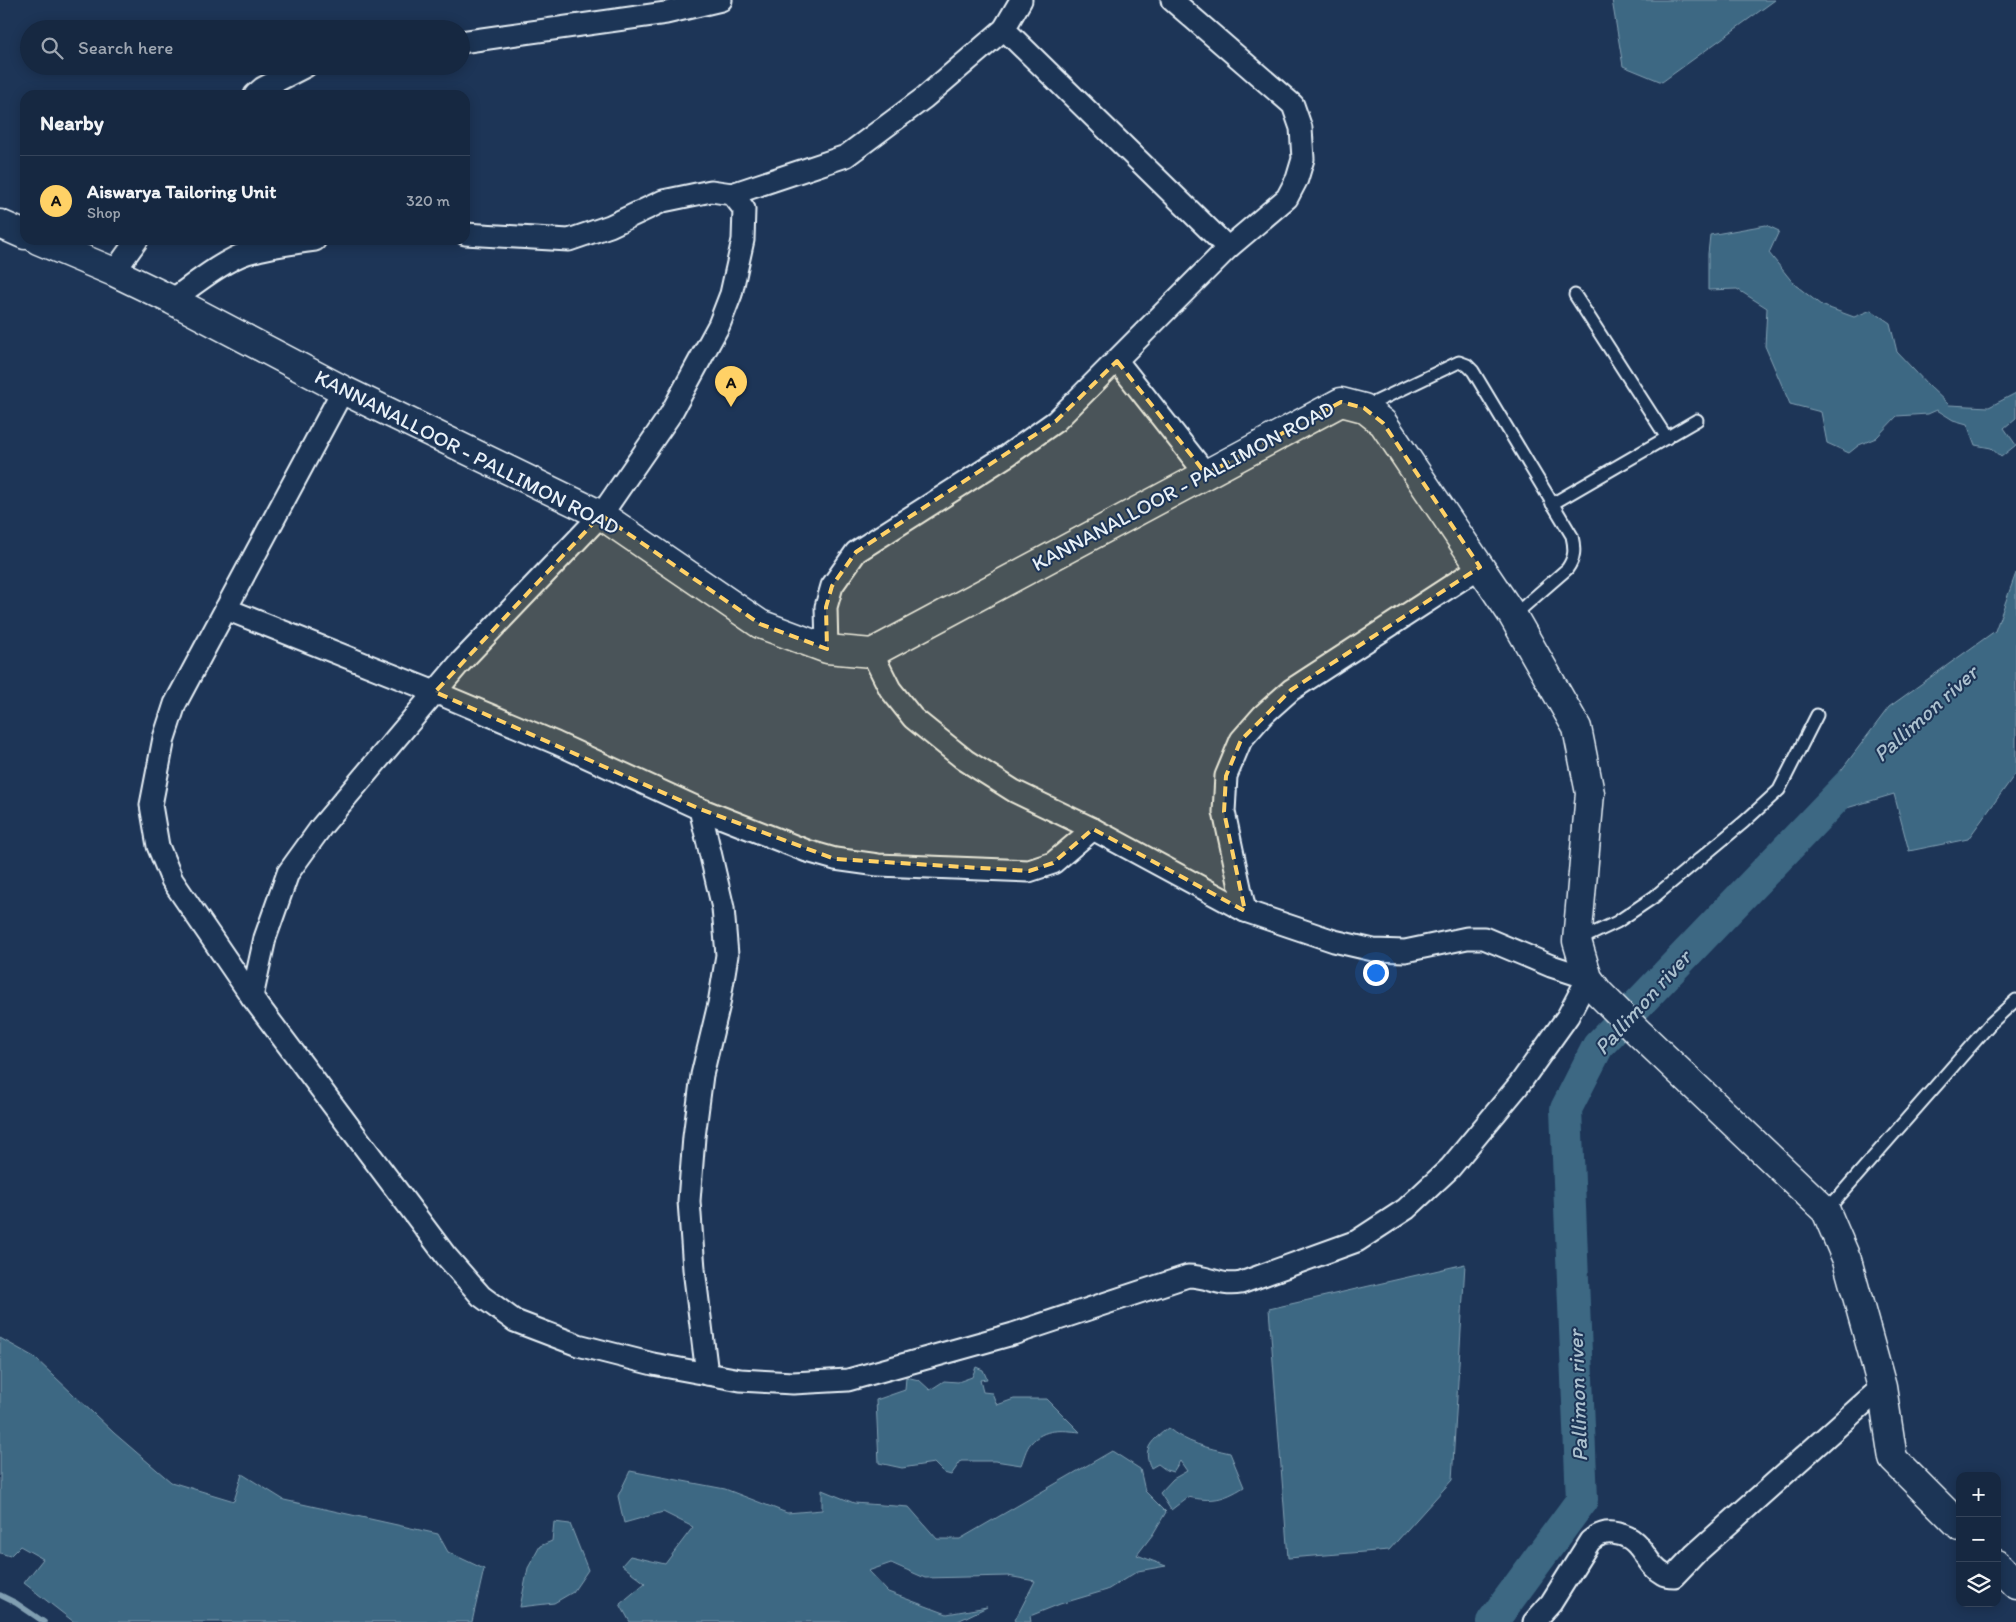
<!DOCTYPE html>
<meta charset="utf-8">
<style>
:root{--surface:#162841;--page:#1f3048;--text:#f1f3f6;--muted:#9ea6b1;--line:#35445a;--accent:#ffd166}
body{margin:0;font-family:Itim,sans-serif;background:var(--page);color:var(--text)}
.controls{position:absolute;right:15px;bottom:15px;display:grid;overflow:hidden;border-radius:10px;box-shadow:0 2px 12px #0003}
.controls button{width:45px;height:45px;display:grid;place-items:center;padding:0;border:0;border-bottom:1px solid var(--line);background:var(--surface);color:var(--text);font:25px sans-serif}
.you{position:absolute;left:1375px;top:972px;width:18px;height:18px;margin:-12px;border:4px solid #fff;border-radius:50%;background:#1a73e8;box-shadow:0 0 0 8px #1a73e833}
.badge{display:grid;place-items:center;width:32px;height:32px;border-radius:50%;background:var(--accent);color:#111;font-size:16px;font-weight:700}
.pin{position:absolute;translate:-50% -41px;filter:drop-shadow(0 1px 2px #0008)}
.pin::after{content:'';position:absolute;top:26px;width:18px;height:15px;background:inherit;clip-path:polygon(0 0,100% 0,50% 100%)}
.list{margin:0;padding:0;list-style:none}
h2{display:flex;justify-content:space-between;align-items:center;height:65px;margin:0;padding:0 20px;font-size:21px}
h2 small{font-size:16px;font-weight:400;color:var(--muted)}
.list li{display:grid;grid-template-columns:32px 1fr auto;gap:15px;align-items:center;box-sizing:border-box;height:90px;padding:0 20px;border-top:1px solid var(--line)}
.list b{display:block;font-size:19px;white-space:nowrap}
.list p{margin:0;font-size:16px;white-space:nowrap;color:var(--muted)}
.list em{font-size:16px;font-style:normal;color:var(--muted)}
.icon{flex:none;width:28px;height:28px;fill:none;stroke:currentColor;stroke-width:2;stroke-linecap:round;stroke-linejoin:round}
.map{position:relative;flex:none;width:2016px;height:1622px;overflow:hidden}
.search{position:absolute;background:var(--surface);box-shadow:0 2px 12px #0003;left:20px;top:20px;width:450px;height:55px;display:flex;align-items:center;gap:12px;box-sizing:border-box;padding:0 18px;border-radius:28px;color:var(--muted);font-size:19px}
.panel{position:absolute;background:var(--surface);box-shadow:0 2px 12px #0003;left:20px;top:90px;width:450px;height:155px;border-radius:15px}
.map>svg:first-child{display:block}
</style>
<div class="map">
<svg width="2016" height="1622" viewBox="0 0 2016 1622">
<rect width="100%" height="100%" fill="#1d3557"/>
<filter id="ink" filterUnits="userSpaceOnUse"><feTurbulence type="fractalNoise" baseFrequency=".02" numOctaves="2"/><feDisplacementMap in="SourceGraphic" scale="10" xChannelSelector="R" yChannelSelector="G"/><feConvolveMatrix kernelMatrix="1 2 1 2 8 2 1 2 1" color-interpolation-filters="sRGB"/></filter>
<g filter="url(#ink)">
<g fill="#3d6883" stroke="#819fb2">
<polygon points="1612,0 1775,0 1662,82 1623,66"/>
<polygon points="1766,225 1779,231 1769,253 1794,284 1821,305 1854,317 1871,310 1890,323 1897,352 1928,385 1949,405 1989,407 2016,393 2016,418 2004,428 2016,445 2001,457 1991,448 1975,445 1967,424 1953,420 1937,410 1928,414 1897,416 1876,438 1859,445 1849,453 1827,443 1821,412 1790,404 1765,346 1767,308 1737,289 1708,290 1708,254 1710,235"/>
<polygon points="2016,573 2016,773 1968,839 1909,851 1894,794 1803,821 1889,707 1995,631"/>
<polygon points="1465,1264 1452,1480 1389,1550 1288,1558 1269,1309"/>
<polygon points="0,1338 34,1357 114,1433 171,1482 234,1501 242,1474 284,1500 438,1534 448,1552 484,1569 472,1622 74,1622 24,1583 43,1559 20,1546 10,1556 0,1553"/>
<path d="M976,1367l7,3 4,9 -7,1 3,12 9,1 5,12 17,-6h33l33,33c-18,-2 -36,-4 -49,11 -5,5 -7,15 -10,22l-26,-4h-34l-10,14 -7,-2 -10,-10 -32,5 -23,-5 -3,-63 29,-10 1,-13 13,3 11,10 14,-9 14,1 14,-5z"/>
<path d="M1168,1428c18,15 40,20 62,25l14,34c-21,13 -32,15 -56,10l-17,13 -11,-17 13,-14 14,-8 -7,-10 -7,11 -7,-2 -8,-6 -7,4c-10,-20 2,-28 17,-40z"/>
<polygon points="1112,1451 1140,1469 1145,1491 1166,1512 1153,1534 1137,1555 1166,1566 1138,1571 1107,1590 1060,1604 1030,1616 1031,1622 1014,1622 1035,1581 1008,1576 925,1578 891,1563 868,1571 888,1592 947,1614 987,1607 956,1622 630,1622 620,1604 645,1583 622,1565 630,1556 665,1564 693,1527 663,1512 624,1523 618,1496 630,1471 725,1489 787,1513 822,1510 822,1490 854,1503 909,1507 937,1539 960,1539"/>
<polygon points="554,1522 570,1524 588,1570 573,1592 554,1603 520,1607 528,1568 540,1546 552,1541"/>
</g>
<g fill="none" stroke-linecap="round" stroke-linejoin="round">
<polyline stroke="#819fb2" stroke-width="5.5" points="0,1595 16,1603 44,1622"/>
<polyline stroke="#3d6883" stroke-width="32" points="1492,1622 1582,1500 1566,1109 1598,1046 1848,785"/>
<g stroke="#e8f1f8" stroke-width="15">
<g id="lane">
<polyline points="1575,295 1667,438"/>
<path d="M1365,407l94,-45 8,3 6,6 99,165c3,13 3,22 -5,33l-54,47"/>
<polyline points="1552,504 1697,420"/>
<polyline points="1579,940 1617,922 1654,897 1744,822 1779,790 1817,715"/>
<polyline points="1826,1211 1991,1023 2016,1000"/>
</g>
</g>
<g stroke="#e8f1f8" stroke-width="25">
<g id="street">
<polyline points="1004,29 1228,248"/>
<polyline points="461,42 666,13 721,0"/>
<polyline points="255,95 263,88 306,66"/>
<polyline points="732,194 846,156 924,98 1004,29 1021,0"/>
<polyline points="114,272 137,240"/>
<path d="M172,300c20,-14 52,-40 75,-47 22,-7 45,-10 68,-13"/>
<polyline points="1117,361 1206,474"/>
<path d="M343,390l-168,314 -11,34 -13,67 7,41 14,34 80,117 194,259 35,40 34,25 63,24 75,19 87,16 53,3 55,-3 165,-46 175,-58c22,0 31,11 53,7l116,-42 49,-32 44,-41 68,-82 50,-70 20,-38 -37,-12 -67,-28h-17l-62,13 -32,-1 -39,-9 -89,-30 -152,-82 -79,-38 -49,-31 -52,-42 -23,-29 -18,-36"/>
<polyline points="226,609 435,692 556,743 700,809 807,851 835,859 878,865 1029,871 1053,863 1093,829"/>
<polyline points="827,649 826,607 832,586 856,552 1008,455 1056,421 1228,248 1287,198 1297,179 1303,159 1301,128 1293,105 1172,0"/>
<polyline points="700,809 723,908 727,955 719,1004 702,1075 694,1137 689,1201 694,1269 707,1374"/>
<polyline points="1245,911 1224,812 1226,776 1241,740 1263,715 1291,690 1480,567"/>
<polyline points="252,997 265,938 288,873 322,826 458,665 601,515 670,415 719,325 731,294 743,240 744,209 732,194 711,191 663,201 610,226 569,240 465,234"/>
<path d="M1534,1622l17,-19 39,-62c9,-7 16,-10 28,-7 26,5 25,29 45,40 3,2 7,2 11,2l21,-22 187,-167"/>
</g>
</g>
<g stroke="#e8f1f8" stroke-width="31">
<g id="secondary">
<polyline points="0,224 25,235"/>
<polyline points="38,240 114,272 172,300 343,390 601,515 760,624 827,649 872,653 1341,402 1364,408 1383,423 1513,616 1577,728 1590,793 1577,941 1588,978 1599,993 1638,1032 1826,1211 1847,1260 1882,1387 1893,1459 1960,1526"/>
<polyline points="1997,1564 2016,1583"/>
</g>
</g>
<use href="#lane" stroke="#1d3557" stroke-width="11"/>
<use href="#street" stroke="#1d3557" stroke-width="21"/>
<use href="#secondary" stroke="#1d3557" stroke-width="28"/>
</g>
</g>
<path fill="#ffd166" fill-opacity="0.2" stroke="#ffd166" stroke-width="4" stroke-dasharray="10 6" stroke-linejoin="round" d="M1117,361l89,113 135,-72 23,6 19,15 97,144 -189,123 -50,50 -15,36 -2,36 21,99 -152,-82 -40,34 -24,8 -194,-12 -135,-50 -265,-117 166,-177 159,109 67,25 -1,-42 6,-21 24,-34 200,-131z"/>
<g text-anchor="middle" stroke-width="4" stroke-linejoin="round" paint-order="stroke">
<g font-size="21" fill="#e8f1f8" stroke="#1d3557">
<text transform="translate(467 452) rotate(27)" y="7">KANNANALLOOR - PALLIMON ROAD</text>
<text transform="translate(1183 486) rotate(-28)" y="7">KANNANALLOOR - PALLIMON ROAD</text>
</g>
<g font-size="22" font-style="italic" fill="#acc1cf" stroke="#1d3557">
<text transform="translate(1925 713) rotate(-42)" y="8">Pallimon river</text>
<text transform="translate(1642 1002) rotate(-48)" y="8">Pallimon river</text>
<text transform="translate(1577 1396) rotate(-92)" y="8">Pallimon river</text>
</g>
</g>
</svg>
<div class="controls">
<button>+</button>
<button>−</button>
<button><svg class="icon" aria-label="layers" viewBox="0 0 24 24"><path d="M12 4l9 5-9 5-9-5zM3 14l9 5 9-5"/></svg></button>
</div>
<div class="you"></div>
<div class="pin badge" style="left:731px;top:407px">A</div>
<div class="search"><svg class="icon" aria-label="search" viewBox="0 0 24 24"><circle cx="10" cy="10" r="6"/><path d="M15 15l6 6"/></svg>Search here</div>
<section class="panel">
<h2>Nearby<small></small></h2>
<ul class="list">
<li><span class="badge">A</span><div><b>Aiswarya Tailoring Unit</b><p>Shop</p></div><em>320 m</em></li>
</ul>
</section>
</div>
